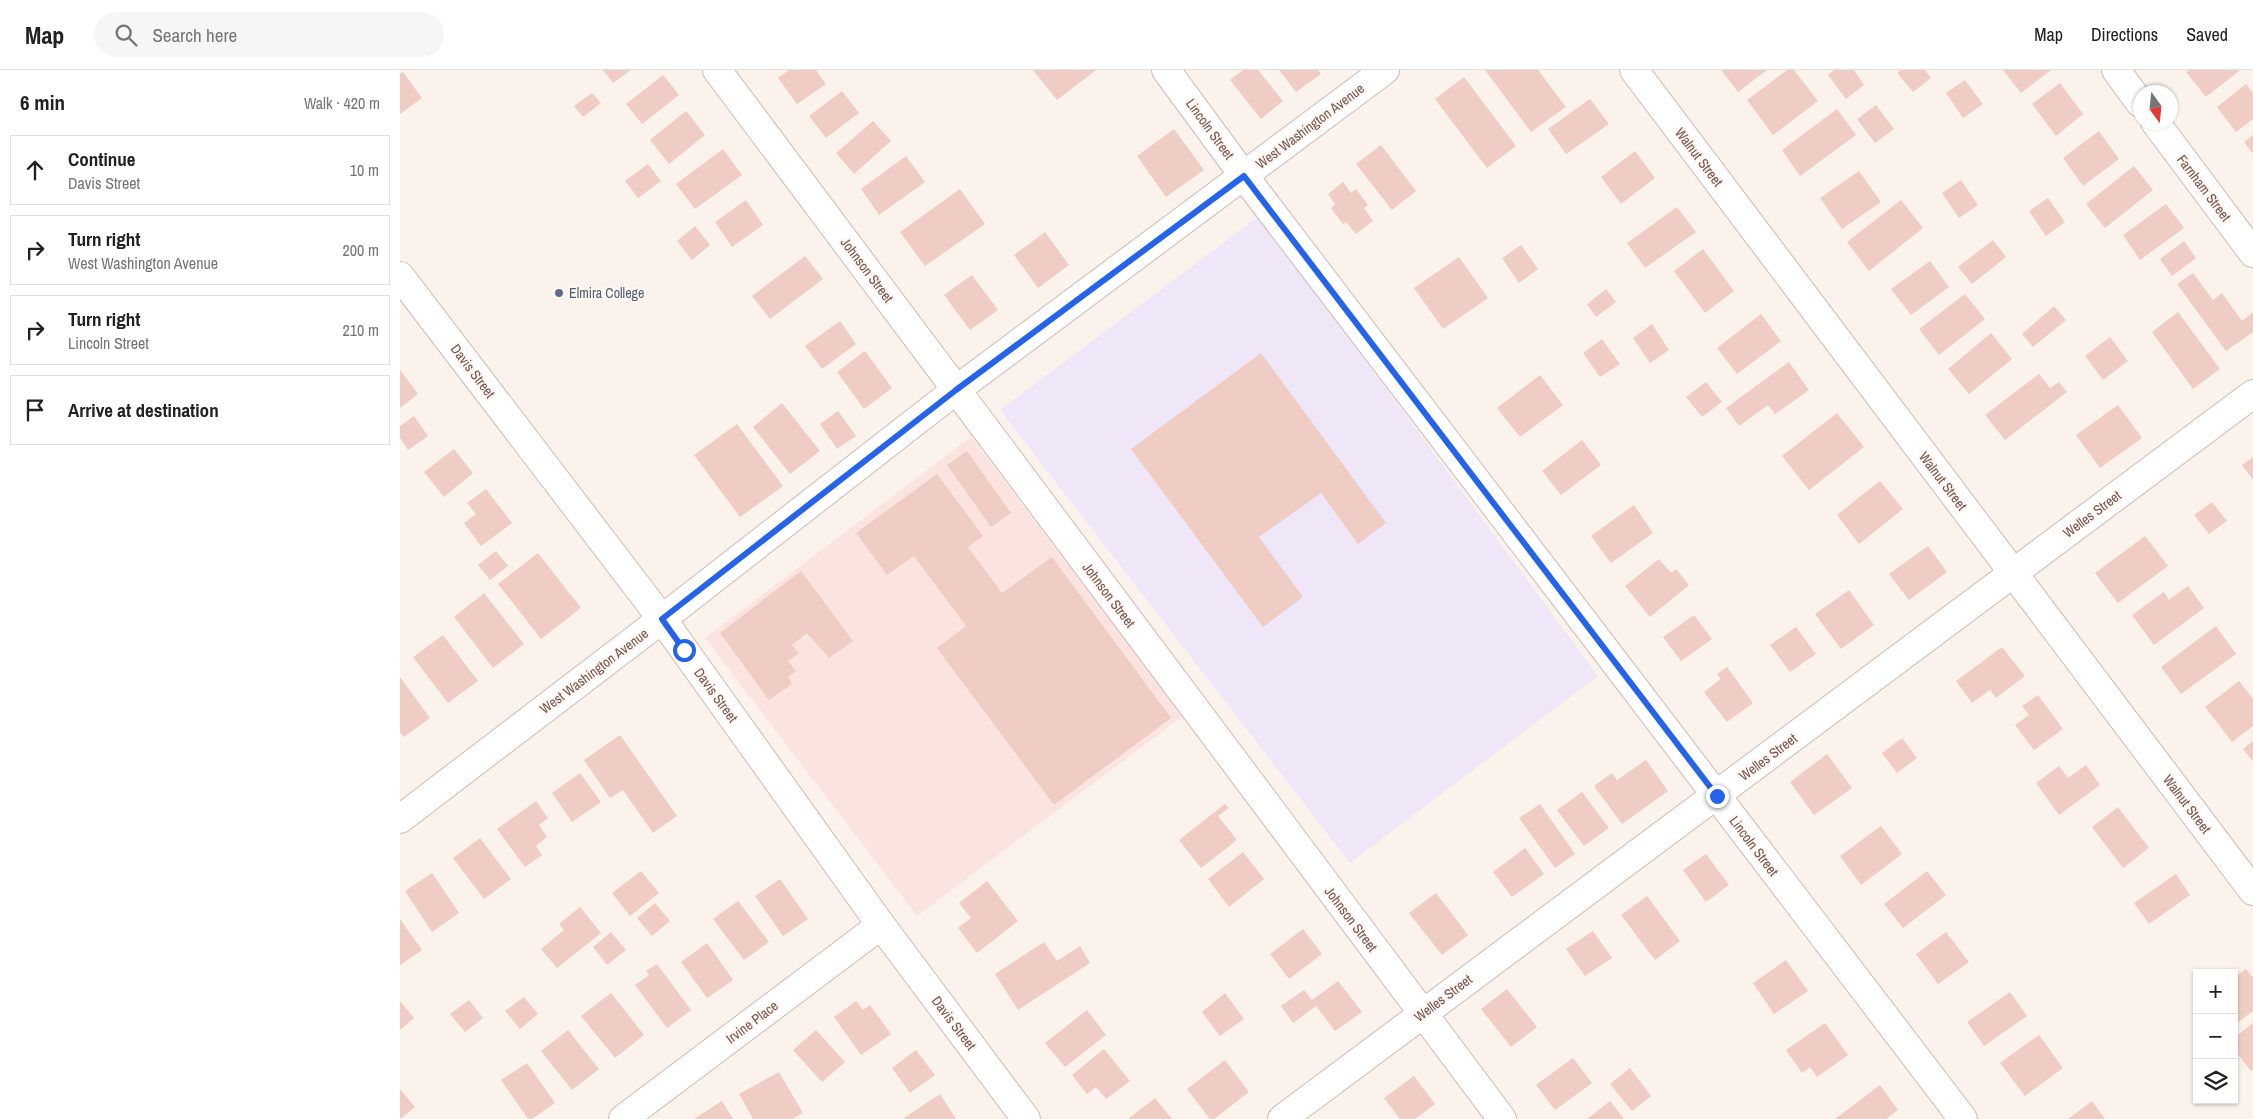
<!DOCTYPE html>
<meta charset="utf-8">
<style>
:root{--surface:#fff;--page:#f6f6f6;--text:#202124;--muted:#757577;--line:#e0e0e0}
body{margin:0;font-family:"Archivo Narrow",sans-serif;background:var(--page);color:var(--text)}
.controls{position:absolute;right:15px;bottom:15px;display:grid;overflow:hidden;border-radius:0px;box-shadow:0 1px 4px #0004}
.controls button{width:45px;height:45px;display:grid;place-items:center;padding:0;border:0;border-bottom:1px solid var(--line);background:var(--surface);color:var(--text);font:25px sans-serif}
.compass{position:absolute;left:1733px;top:15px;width:45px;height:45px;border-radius:50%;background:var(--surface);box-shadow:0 1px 4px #0004;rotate:165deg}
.stop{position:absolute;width:15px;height:15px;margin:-11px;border:4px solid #2563eb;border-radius:50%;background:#fff}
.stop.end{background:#2563eb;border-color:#fff;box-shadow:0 1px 5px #0008}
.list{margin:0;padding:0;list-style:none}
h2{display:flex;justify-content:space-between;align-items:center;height:65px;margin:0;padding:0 20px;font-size:21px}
h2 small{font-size:16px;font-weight:400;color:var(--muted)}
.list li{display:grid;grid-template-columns:32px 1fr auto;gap:15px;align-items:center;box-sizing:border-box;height:70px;margin:0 10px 10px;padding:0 10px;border:1px solid var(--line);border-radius:0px}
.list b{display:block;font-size:19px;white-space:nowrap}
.list p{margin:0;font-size:16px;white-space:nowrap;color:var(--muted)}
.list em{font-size:16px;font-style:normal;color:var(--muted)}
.icon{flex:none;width:28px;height:28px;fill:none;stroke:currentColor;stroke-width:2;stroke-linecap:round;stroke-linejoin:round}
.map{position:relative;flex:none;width:1853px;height:1049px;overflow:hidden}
header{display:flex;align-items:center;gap:30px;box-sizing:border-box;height:70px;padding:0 25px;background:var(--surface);border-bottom:1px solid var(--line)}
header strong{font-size:24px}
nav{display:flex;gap:28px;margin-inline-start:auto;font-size:18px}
.search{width:350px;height:45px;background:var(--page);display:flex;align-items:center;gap:12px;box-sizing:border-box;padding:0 18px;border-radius:28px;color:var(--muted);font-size:19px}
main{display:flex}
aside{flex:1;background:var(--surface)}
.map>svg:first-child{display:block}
</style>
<header>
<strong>Map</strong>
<div class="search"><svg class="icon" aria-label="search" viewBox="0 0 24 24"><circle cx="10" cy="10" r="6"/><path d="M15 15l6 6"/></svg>Search here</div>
<nav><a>Map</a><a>Directions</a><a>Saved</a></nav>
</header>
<main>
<aside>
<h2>6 min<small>Walk · 420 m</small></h2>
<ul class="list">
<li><svg class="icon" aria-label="ahead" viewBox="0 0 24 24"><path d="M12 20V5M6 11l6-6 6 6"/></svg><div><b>Continue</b><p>Davis Street</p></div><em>10 m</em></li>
<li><svg class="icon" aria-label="right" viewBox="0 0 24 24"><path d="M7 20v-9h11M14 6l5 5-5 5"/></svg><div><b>Turn right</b><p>West Washington Avenue</p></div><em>200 m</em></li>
<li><svg class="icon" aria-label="right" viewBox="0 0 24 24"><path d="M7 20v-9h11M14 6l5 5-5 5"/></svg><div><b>Turn right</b><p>Lincoln Street</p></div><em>210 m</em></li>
<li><svg class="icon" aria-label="arrive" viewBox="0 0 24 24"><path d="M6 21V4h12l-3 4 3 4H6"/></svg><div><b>Arrive at destination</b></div></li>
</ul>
</aside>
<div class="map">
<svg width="1853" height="1049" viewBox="0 0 1853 1049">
<rect width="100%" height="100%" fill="#fbf2eb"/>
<polygon fill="#fbe3e0" points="571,367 783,646 517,846 305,568"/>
<polygon fill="#efe7f8" points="859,146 1198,606 950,793 600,340"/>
<g fill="#efcdc5">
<polygon points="203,0 231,0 213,13"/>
<polygon points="389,0 416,0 426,14 397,34 378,8"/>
<polygon points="633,0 696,0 657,30"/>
<polygon points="843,0 858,0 883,31 861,49 830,10"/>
<polygon points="879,0 918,0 921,4 896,22"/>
<polygon points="1085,0 1138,0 1166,37 1131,62"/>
<polygon points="1321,0 1367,0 1338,22"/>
<polygon points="1387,0 1394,0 1418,31 1373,65 1347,30"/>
<polygon points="1434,0 1454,0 1464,15 1446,29 1428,5"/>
<polygon points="1501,0 1525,0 1531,8 1513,22 1497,3"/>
<polygon points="1603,0 1651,0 1621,23"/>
<polygon points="1789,0 1839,0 1839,1 1806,27 1786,2"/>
<polygon points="3,2 22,28 0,44 0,4"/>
<polygon points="263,5 279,25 242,54 226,34"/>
<polygon points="1064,7 1116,76 1087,98 1035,29"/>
<polygon points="1565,10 1583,34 1563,48 1546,23"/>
<polygon points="1660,13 1683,44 1656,66 1632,34"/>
<polygon points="1846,14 1853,23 1853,49 1836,62 1817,37"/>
<polygon points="442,21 459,43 426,68 409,46"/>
<polygon points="192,23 201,33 183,47 174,36"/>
<polygon points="1190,29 1209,54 1166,84 1148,59"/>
<polygon points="1476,35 1494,59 1475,73 1457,49"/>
<polygon points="1437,39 1456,65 1400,106 1382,80"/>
<polygon points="286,41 305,65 269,94 250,70"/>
<polygon points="473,51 491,71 454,104 436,83"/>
<polygon points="774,59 804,100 766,127 737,86"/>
<polygon points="1699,61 1719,89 1683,116 1663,88"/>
<polygon points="1853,65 1853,84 1844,72"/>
<polygon points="981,75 1016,121 992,140 956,94"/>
<polygon points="323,79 342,105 295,139 276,114"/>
<polygon points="1235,81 1255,108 1221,134 1201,107"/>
<polygon points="506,86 525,112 479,145 461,119"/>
<polygon points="248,94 261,111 238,128 225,111"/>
<polygon points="1734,96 1753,120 1705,158 1686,134"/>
<polygon points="1459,101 1481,132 1442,159 1420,128"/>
<polygon points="1561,110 1578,135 1559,148 1542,123"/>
<polygon points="943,112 951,123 956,119 968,135 964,138 973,151 956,164 946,152 943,154 931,138 935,134 928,124"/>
<polygon points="560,119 585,154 525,196 500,162"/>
<polygon points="1648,128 1665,152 1646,166 1629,141"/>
<polygon points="346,130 363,155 332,177 315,152"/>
<polygon points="1501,130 1523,158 1469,201 1447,172"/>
<polygon points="1766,134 1784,158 1740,190 1723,165"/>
<polygon points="1277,137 1296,162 1245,198 1227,173"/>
<polygon points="295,156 310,175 292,190 277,171"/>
<polygon points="645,162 669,195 638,218 614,185"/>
<polygon points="1593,170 1606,187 1572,214 1558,197"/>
<polygon points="1784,171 1796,188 1772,206 1760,189"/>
<polygon points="1121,175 1138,199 1119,213 1102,188"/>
<polygon points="1303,179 1334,221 1305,243 1274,201"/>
<polygon points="405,186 423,209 370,249 352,226"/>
<polygon points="1059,187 1088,228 1043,259 1014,218"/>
<polygon points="1530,191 1549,217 1511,245 1491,219"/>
<polygon points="1793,203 1813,230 1822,223 1842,251 1853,242 1853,262 1826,281 1777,214"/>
<polygon points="572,205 598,240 570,260 544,225"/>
<polygon points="1206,219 1216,232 1196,247 1187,234"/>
<polygon points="1565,224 1585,249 1539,285 1519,259"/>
<polygon points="1654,236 1666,250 1633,277 1622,264"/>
<polygon points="1778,242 1820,299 1793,319 1752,262"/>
<polygon points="1361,244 1381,271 1337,304 1317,278"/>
<polygon points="440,251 456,274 422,299 405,276"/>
<polygon points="1252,254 1269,280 1250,293 1233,268"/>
<polygon points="1591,263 1612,289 1569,324 1548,299"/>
<polygon points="1710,267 1728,291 1703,310 1685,286"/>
<polygon points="1202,269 1220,294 1200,307 1183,283"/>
<polygon points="465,281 492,318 464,339 437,302"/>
<polygon points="861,283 986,453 958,474 921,423 859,467 903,527 863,557 731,379"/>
<polygon points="1389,292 1409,320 1375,344 1368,335 1339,356 1326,338"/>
<polygon points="0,300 18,324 0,338"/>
<polygon points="1639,304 1650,318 1659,312 1667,322 1605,370 1585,345"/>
<polygon points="1140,305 1163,335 1120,367 1097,338"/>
<polygon points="1306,312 1322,332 1302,347 1286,327"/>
<polygon points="382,333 420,381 390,404 353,357"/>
<polygon points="1718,335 1742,368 1700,398 1676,365"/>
<polygon points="438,341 456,366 437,379 420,354"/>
<polygon points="1437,343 1464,377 1409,420 1382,386"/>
<polygon points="14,346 28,366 8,380 0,368 0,356"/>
<polygon points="337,354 383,416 340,447 294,385"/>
<polygon points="1182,370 1201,395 1161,425 1142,401"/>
<polygon points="54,379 73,403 44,427 24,402"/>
<polygon points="567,381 611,443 591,457 547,395"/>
<polygon points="1853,387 1853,410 1842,395"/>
<polygon points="537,404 583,466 568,477 602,523 652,487 771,648 654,735 537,578 566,556 514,486 487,505 456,463"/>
<polygon points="1480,411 1503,439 1459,474 1437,445"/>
<polygon points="86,419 112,453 81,476 64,453 76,444 67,433"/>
<polygon points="1812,432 1827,451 1809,464 1794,445"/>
<polygon points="1234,435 1253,463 1211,493 1191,466"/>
<polygon points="1745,466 1768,496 1718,533 1695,503"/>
<polygon points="1528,476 1547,502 1509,530 1489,504"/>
<polygon points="96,481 108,496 90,510 78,495"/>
<polygon points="138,483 181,538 141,569 98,514"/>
<polygon points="1259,489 1271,503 1276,499 1289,515 1250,547 1225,516"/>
<polygon points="401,501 453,571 429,588 407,563 392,575 399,583 388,591 396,601 388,607 392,614 369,630 320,563"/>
<polygon points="1788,516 1804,538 1754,575 1732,545 1764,522 1769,530"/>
<polygon points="1449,520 1474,555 1441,579 1415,544"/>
<polygon points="84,523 124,574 93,598 54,547"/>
<polygon points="1294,545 1312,569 1281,591 1263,567"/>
<polygon points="1816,556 1836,584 1781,624 1761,597"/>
<polygon points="1396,557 1416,584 1390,602 1370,575"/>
<polygon points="43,565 78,611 48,633 13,587"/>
<polygon points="1602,577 1625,606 1596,628 1590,620 1572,633 1556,611"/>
<polygon points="1327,597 1353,633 1327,652 1304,622 1321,609 1317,604"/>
<polygon points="0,607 30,648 4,667 0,662"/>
<polygon points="1839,611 1853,629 1853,656 1832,672 1805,637"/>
<polygon points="1638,625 1663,659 1634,680 1615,655 1629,645 1622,636"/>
<polygon points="220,665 277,746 253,763 223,720 210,728 184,690"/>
<polygon points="1502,668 1517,688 1497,703 1482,683"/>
<polygon points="1853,671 1853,691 1843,679"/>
<polygon points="1427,684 1452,718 1414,745 1390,712"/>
<polygon points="1246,690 1268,721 1222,754 1194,716 1212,703 1217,710"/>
<polygon points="1686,695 1700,715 1659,745 1636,713 1659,696 1668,708"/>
<polygon points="180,703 201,732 172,752 152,723"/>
<polygon points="1182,722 1209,758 1184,776 1157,740"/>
<polygon points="136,731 148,748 139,755 147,767 136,776 142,785 125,797 97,759"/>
<polygon points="825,734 829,738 818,746 837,770 801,798 779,770"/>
<polygon points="1140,734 1175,784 1155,798 1119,748"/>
<polygon points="1718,737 1749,778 1723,798 1692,757"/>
<polygon points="1481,756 1502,784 1461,815 1440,786"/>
<polygon points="80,768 111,809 84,829 53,788"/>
<polygon points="1125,778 1144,804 1112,827 1093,802"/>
<polygon points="843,782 864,809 829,837 808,809"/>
<polygon points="1306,784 1329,815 1306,832 1283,800"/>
<polygon points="241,801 259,823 230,846 212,823"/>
<polygon points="1527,801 1546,825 1503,858 1484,834"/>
<polygon points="32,803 59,843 32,862 5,821"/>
<polygon points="1776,804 1790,825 1749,854 1734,833"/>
<polygon points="380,809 408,849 383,866 355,826"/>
<polygon points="587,811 618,851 577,883 558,858 571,848 559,833"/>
<polygon points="1036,823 1068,865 1042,885 1009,843"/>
<polygon points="1247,826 1280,871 1255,890 1221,845"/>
<polygon points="338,831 369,872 344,890 313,849"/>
<polygon points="255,833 270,851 252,866 237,848"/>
<polygon points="180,837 201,863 157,898 141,879 164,860 159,854"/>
<polygon points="0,849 22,880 0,895"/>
<polygon points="903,859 922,884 889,909 870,884"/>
<polygon points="1193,861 1212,888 1185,906 1166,879"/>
<polygon points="211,862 226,880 207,895 193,877"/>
<polygon points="1546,862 1569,892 1538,914 1516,884"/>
<polygon points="644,872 657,891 680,876 690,893 618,940 595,904"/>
<polygon points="307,873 333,910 307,928 281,892"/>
<polygon points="1386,890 1408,921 1374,944 1353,913"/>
<polygon points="257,894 291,940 267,958 235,915 249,905 246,901"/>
<polygon points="1846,899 1853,908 1853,941 1834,955 1834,908"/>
<polygon points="938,911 962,942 935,961 916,936 893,953 881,936 904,920 912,930"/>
<polygon points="1107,919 1137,957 1111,977 1081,939"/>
<polygon points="1610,922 1627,946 1584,976 1567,952"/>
<polygon points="211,923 244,965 215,988 181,946"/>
<polygon points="825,923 844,949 820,966 802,942"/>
<polygon points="124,927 138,944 120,959 105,941"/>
<polygon points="69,930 83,948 65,962 50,944"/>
<polygon points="0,931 14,948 0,960"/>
<polygon points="456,931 463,940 470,935 491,964 461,985 434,947"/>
<polygon points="687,940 706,965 665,997 645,973"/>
<polygon points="1425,953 1448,985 1417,1007 1410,997 1402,1003 1386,980"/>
<polygon points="1853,953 1853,999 1851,1001 1834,979 1834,968"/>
<polygon points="168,960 199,999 172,1020 141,981"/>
<polygon points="416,960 445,992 422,1012 393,980"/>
<polygon points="1639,965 1663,998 1625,1026 1600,993"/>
<polygon points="704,979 730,1011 706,1029 696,1017 687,1024 672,1005"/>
<polygon points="516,980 535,1005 510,1023 492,998"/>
<polygon points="1173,988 1192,1013 1155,1040 1136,1015"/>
<polygon points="825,990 849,1022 814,1049 810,1049 787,1019"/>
<polygon points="127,993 155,1033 132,1049 128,1049 101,1010"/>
<polygon points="1230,998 1251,1026 1232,1041 1210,1014"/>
<polygon points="379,1002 403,1043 392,1049 353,1049 339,1024"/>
<polygon points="1014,1006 1035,1034 1015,1049 1000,1049 984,1028"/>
<polygon points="1480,1015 1498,1040 1486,1049 1435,1049"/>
<polygon points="0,1019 15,1037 0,1049"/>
<polygon points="540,1024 556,1049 505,1049 504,1048"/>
<polygon points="755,1028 772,1049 728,1049"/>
<polygon points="322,1031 333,1049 294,1049"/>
<polygon points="1210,1031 1224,1049 1187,1049"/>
<polygon points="1692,1031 1705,1049 1668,1049"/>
</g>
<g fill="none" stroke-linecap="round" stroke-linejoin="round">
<g stroke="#cfbab3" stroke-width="30">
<g id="minor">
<polyline points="317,0 1102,1049"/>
<polyline points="766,0 844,106 1563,1049"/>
<polyline points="1234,0 1853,821"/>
<polyline points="1716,0 1740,33"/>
<polyline points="1755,52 1853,183"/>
<polyline points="0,206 262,549 481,855 626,1049"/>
<polyline points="0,749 262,549 556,320 985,0"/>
<polyline points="223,1049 481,855"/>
<polyline points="882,1049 1853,324"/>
</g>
</g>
<use href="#minor" stroke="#fff" stroke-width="28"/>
</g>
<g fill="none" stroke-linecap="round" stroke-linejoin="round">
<polyline stroke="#2563eb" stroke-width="6" points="284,580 262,549 556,320 844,106 1317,726"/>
</g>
<circle fill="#5c6f8a" stroke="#fef7f2" stroke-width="2" cx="159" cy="223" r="5"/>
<g text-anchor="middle" stroke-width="4.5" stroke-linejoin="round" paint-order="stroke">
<g font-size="14" fill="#75554f" stroke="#fef7f2">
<text transform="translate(910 56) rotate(-37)" y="5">West Washington Avenue</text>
<text transform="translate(810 59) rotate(54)" y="5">Lincoln Street</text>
<text transform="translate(1299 87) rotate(53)" y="5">Walnut Street</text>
<text transform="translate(1804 118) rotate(53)" y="5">Farnham Street</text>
<text transform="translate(467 200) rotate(53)" y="5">Johnson Street</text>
<text transform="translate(73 301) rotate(53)" y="5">Davis Street</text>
<text transform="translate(1543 411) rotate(53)" y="5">Walnut Street</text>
<text transform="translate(1692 444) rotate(-37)" y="5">Welles Street</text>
<text transform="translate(709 525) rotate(53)" y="5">Johnson Street</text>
<text transform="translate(194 601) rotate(-37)" y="5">West Washington Avenue</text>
<text transform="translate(316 625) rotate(54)" y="5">Davis Street</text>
<text transform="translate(1368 687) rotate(-37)" y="5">Welles Street</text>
<text transform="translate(1787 734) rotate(53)" y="5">Walnut Street</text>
<text transform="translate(1354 776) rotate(53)" y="5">Lincoln Street</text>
<text transform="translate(951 849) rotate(53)" y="5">Johnson Street</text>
<text transform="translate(1043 928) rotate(-37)" y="5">Welles Street</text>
<text transform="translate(352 952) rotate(-37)" y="5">Irvine Place</text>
<text transform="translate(554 953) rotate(53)" y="5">Davis Street</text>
</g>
<g font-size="14" fill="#4e5e75" stroke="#fef7f2" text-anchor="start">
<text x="169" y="228">Elmira College</text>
</g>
</g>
</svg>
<div class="controls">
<button>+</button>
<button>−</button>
<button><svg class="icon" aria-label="layers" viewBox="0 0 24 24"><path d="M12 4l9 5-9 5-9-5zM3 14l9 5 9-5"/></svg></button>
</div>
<svg class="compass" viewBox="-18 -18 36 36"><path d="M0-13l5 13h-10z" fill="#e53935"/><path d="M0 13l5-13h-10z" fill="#757577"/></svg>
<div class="stop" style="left:284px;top:580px"></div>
<div class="stop end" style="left:1317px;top:726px"></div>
</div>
</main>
